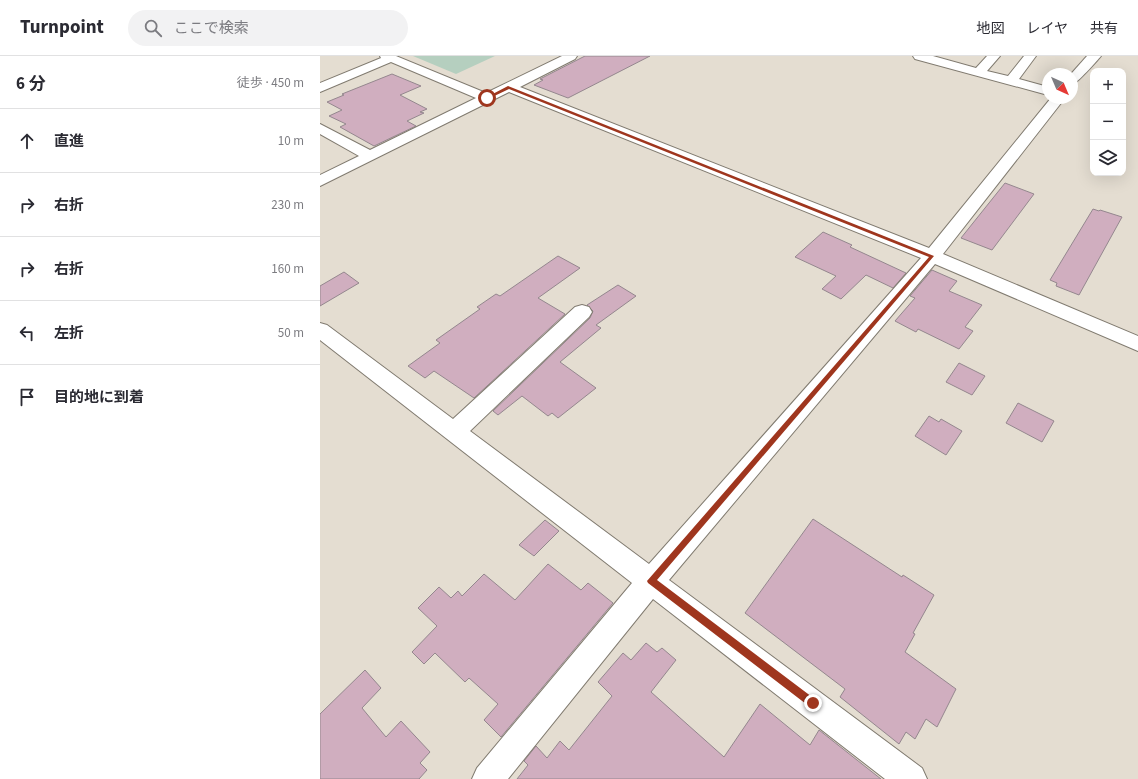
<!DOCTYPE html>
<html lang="ja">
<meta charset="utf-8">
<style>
:root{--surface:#fff;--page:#f2f2f3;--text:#2b2b33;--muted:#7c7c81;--line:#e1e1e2}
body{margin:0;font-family:"Source Sans 3","Noto Sans JP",sans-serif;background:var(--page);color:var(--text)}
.controls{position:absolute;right:12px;top:12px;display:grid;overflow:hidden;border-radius:8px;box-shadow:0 4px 16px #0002}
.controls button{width:36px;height:36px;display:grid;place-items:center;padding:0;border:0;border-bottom:1px solid var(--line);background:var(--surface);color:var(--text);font:20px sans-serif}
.compass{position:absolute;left:722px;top:12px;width:36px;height:36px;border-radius:50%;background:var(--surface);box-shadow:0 4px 16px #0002;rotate:136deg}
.stop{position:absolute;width:12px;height:12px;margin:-9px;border:3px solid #9f361e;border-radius:50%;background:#fff}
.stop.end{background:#9f361e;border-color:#fff;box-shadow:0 1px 4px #0008}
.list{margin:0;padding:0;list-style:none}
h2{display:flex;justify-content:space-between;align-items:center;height:52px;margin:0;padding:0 16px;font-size:17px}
h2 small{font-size:13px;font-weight:400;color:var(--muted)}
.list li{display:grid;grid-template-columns:26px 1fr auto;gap:12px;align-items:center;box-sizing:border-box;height:64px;padding:0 16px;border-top:1px solid var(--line)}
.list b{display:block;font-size:15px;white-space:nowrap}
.list em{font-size:13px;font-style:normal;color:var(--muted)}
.icon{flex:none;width:22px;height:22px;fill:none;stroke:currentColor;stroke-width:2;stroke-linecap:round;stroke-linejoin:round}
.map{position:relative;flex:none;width:818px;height:723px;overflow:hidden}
header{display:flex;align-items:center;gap:24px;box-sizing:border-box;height:56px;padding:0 20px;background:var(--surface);border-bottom:1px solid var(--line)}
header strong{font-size:19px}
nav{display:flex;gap:22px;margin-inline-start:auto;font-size:14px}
.search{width:280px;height:36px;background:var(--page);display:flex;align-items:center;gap:10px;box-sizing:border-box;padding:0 14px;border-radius:22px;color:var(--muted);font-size:15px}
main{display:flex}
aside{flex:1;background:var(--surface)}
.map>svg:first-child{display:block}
</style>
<header>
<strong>Turnpoint</strong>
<div class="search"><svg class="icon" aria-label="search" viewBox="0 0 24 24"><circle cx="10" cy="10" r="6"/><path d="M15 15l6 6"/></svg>ここで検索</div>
<nav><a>地図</a><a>レイヤ</a><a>共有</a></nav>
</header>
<main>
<aside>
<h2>6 分<small>徒歩 · 450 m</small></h2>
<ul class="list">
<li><svg class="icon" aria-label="ahead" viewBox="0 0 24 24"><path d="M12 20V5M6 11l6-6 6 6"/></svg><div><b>直進</b></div><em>10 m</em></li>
<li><svg class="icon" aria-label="right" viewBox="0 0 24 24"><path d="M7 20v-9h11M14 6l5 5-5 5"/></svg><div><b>右折</b></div><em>230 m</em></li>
<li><svg class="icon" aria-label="right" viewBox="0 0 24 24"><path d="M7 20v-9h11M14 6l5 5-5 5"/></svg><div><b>右折</b></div><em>160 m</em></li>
<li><svg class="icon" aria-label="left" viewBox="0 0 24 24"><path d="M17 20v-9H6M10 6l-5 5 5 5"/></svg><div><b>左折</b></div><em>50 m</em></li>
<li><svg class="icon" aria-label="arrive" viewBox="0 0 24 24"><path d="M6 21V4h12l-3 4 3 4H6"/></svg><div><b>目的地に到着</b></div></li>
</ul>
</aside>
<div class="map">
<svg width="818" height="723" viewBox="0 0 818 723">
<rect width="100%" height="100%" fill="#e4ddd1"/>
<polygon fill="#b5cfbf" points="93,0 175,0 136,18"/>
<g fill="#d0aebf" stroke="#94878e">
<polygon points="265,0 330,0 248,42 214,29 223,24 220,23"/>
<polygon points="72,18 101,30 80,39 107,53 100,56 104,57 87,65 96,70 54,90 20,71 26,68 9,60 22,54 7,46 24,39 22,38"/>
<polygon points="685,127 714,138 672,194 641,182"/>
<polygon points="773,153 779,155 780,154 802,161 759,239 736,230 737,227 730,224"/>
<polygon points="503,176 532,189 530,191 586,217 573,232 546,219 521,243 502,233 516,220 475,201"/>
<polygon points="238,200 260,212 218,242 245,258 154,342 114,315 105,322 88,310 120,287 116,284 160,253 157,251 176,238 180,240"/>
<polygon points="612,214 637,225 629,235 662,249 645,271 653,275 639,293 598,273 596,276 575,265 595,242 590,240"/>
<polygon points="24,216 39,227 0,250 0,230"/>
<polygon points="298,229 316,240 276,269 281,272 240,306 276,332 238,362 232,357 228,360 202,340 178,359 173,355 270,262 273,255 267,249"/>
<polygon points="639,307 665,320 652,339 626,326"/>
<polygon points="698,347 734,365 722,386 686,367"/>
<polygon points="609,360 619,366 621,363 642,375 626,399 595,380"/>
<polygon points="493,463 582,521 583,519 614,539 593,577 595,578 585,596 636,633 617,671 606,663 595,683 586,676 579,688 520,641 525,633 425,557"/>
<polygon points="225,464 239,475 214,500 199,489"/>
<polygon points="228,508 261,534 268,527 293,547 181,681 164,664 178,648 149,622 145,626 115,597 104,608 92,596 117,570 98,552 119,531 131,542 138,535 142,540 164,518 195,544"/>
<polygon points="326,587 337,596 342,592 356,604 331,636 404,701 440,648 490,689 499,674 561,723 197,723 208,709 204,705 216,690 227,702 240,685 249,694 292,640 278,626 303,597 311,604"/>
<polygon points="45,614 61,632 42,652 66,681 81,665 110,696 100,707 107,714 99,723 0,723 0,658"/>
</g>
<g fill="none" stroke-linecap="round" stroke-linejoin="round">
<g stroke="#817b70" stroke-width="2">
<g id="minor">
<polygon points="60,0 76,0 166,37 242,0 257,0 255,3 200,31 609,192 731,42 745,42 623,198 818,280 818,295 615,208 349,524 602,712 607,723 565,723 333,543 188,723 152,723 157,712 312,527 0,284 0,267 7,269 133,363 255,251 262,249 269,251 272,256 269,261 150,375 329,508 601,202 189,36 0,130 0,119 39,100 0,78 0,68 50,94 156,42 71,6 0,36 0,27 61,2"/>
<polygon points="593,0 613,0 656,12 667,0 680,0 667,15 688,20 704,0 716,0 699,23 728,31 728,39 595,3"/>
<path d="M767,0h14c-3,4 -25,28 -29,29l-1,-11z"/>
</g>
</g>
<use href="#minor" fill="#fff" fill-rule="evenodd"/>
</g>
<polygon fill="#9f361e" points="188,30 614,200 337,524 496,644 496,651 490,651 328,527 327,525 609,201 189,33 168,43 165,42"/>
</svg>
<div class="controls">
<button>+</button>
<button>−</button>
<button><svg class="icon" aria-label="layers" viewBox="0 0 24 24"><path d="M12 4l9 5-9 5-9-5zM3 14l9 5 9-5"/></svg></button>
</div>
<svg class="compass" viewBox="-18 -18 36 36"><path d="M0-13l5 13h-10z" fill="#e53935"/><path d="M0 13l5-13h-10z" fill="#7c7c81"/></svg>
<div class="stop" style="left:167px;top:42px"></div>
<div class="stop end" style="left:493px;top:647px"></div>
</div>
</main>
